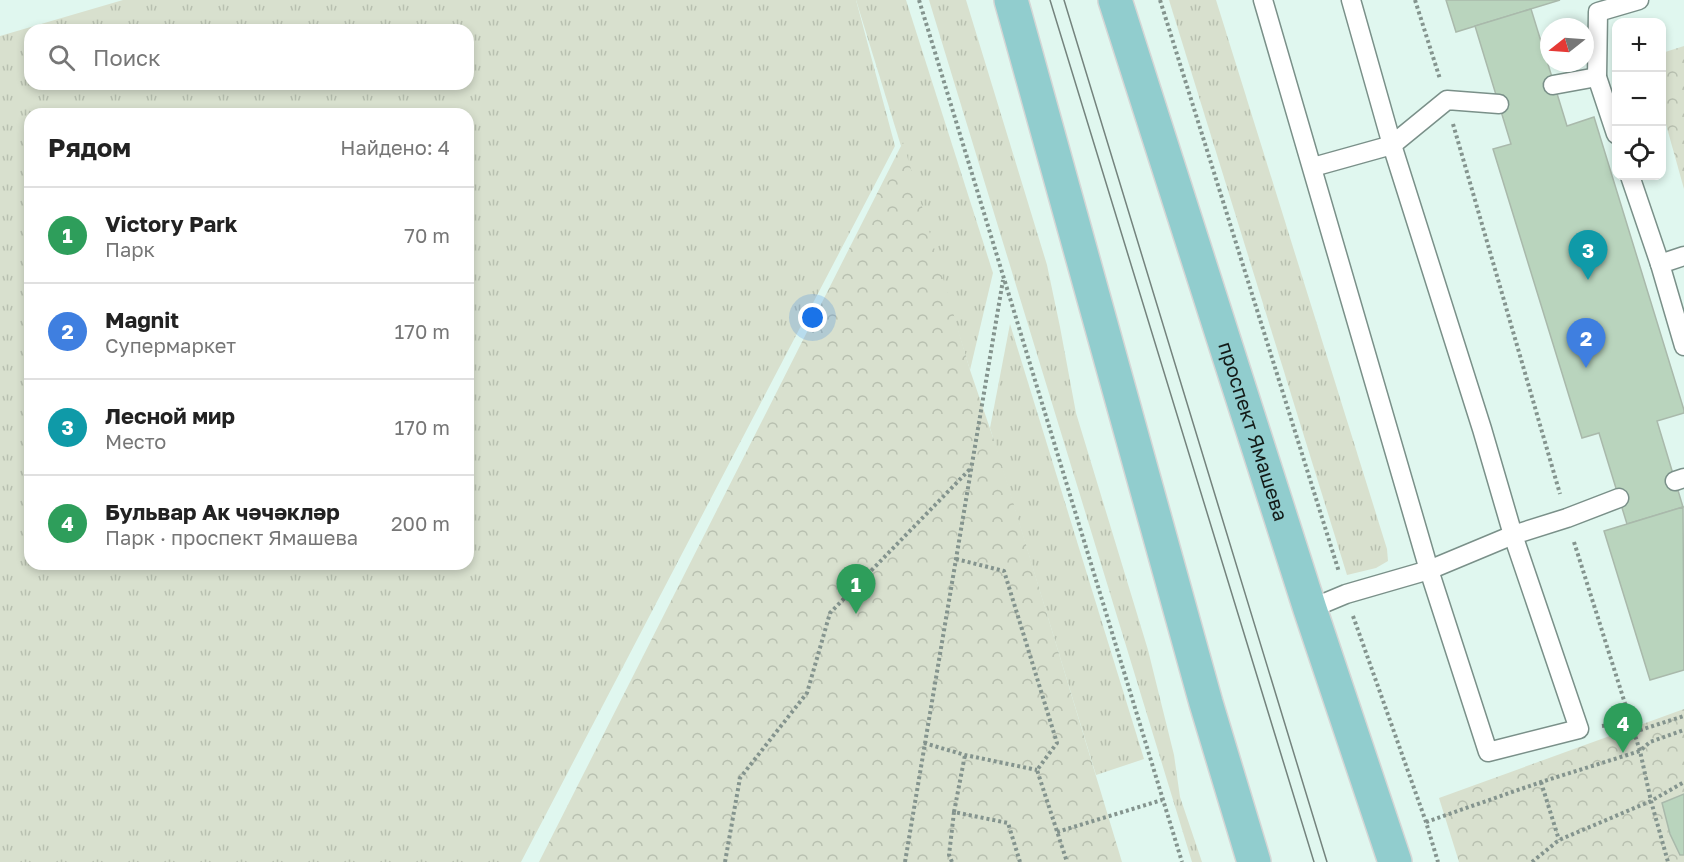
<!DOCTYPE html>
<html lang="ru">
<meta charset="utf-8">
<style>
:root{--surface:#fff;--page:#f2f2f2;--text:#222;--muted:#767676;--line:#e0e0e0;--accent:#a56132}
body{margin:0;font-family:"Golos Text",sans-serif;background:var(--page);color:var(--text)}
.controls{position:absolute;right:18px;top:18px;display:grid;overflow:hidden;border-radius:12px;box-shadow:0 3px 9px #0003}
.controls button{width:54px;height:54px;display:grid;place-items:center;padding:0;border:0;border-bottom:2px solid var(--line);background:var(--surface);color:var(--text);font:30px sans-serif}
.compass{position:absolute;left:1540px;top:18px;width:54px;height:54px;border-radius:50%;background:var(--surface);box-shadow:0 3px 9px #0003;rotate:253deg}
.you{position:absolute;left:813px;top:318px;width:21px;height:21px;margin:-15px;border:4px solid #fff;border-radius:50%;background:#1a73e8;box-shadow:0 0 0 9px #1a73e833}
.badge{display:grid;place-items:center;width:39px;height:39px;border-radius:50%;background:var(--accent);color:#fff;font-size:20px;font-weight:700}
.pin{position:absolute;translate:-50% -50px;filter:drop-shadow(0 2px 3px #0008)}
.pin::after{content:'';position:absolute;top:32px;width:21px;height:18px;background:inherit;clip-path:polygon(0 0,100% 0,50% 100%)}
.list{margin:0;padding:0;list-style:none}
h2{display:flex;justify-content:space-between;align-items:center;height:78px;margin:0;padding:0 24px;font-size:26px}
h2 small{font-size:20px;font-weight:400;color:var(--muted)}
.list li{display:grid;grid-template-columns:39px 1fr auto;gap:18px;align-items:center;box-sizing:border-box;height:96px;padding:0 24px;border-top:2px solid var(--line)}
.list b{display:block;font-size:22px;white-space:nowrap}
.list p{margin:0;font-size:20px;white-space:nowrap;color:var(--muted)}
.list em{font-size:20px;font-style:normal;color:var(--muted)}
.icon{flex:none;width:33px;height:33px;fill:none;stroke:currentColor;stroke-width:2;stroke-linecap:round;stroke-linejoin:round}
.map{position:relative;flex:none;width:1684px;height:862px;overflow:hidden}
.search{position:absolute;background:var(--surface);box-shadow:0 3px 9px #0003;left:24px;top:24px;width:450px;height:66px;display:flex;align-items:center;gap:15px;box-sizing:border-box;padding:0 21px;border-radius:18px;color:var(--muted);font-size:22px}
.panel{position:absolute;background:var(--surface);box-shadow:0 3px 9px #0003;left:24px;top:108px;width:450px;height:462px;border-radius:18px}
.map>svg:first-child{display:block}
</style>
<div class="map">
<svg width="1684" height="862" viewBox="0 0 1684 862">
<defs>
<pattern id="grass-tufts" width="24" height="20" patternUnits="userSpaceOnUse" patternTransform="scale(1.5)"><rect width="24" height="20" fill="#d8e0ce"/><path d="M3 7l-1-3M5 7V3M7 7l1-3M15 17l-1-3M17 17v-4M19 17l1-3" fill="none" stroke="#b8c0b0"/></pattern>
<pattern id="park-crowns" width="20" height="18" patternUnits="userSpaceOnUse" patternTransform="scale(1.5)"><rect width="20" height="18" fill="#d8e0ce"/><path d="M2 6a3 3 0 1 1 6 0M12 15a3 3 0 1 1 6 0" fill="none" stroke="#b8c0b0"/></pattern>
</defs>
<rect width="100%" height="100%" fill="#e0f7ef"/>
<g fill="url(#grass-tufts)" fill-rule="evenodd">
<path d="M123,0h733l39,146 -374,716h-521v-826zM30,30h438v54h-438zM30,114h438v450h-438z"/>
<polygon points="856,0 906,0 993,273 970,370"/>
<polygon points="929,0 966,0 1047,265 1060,327 1076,413 1148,650 1174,755 1180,797 1202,862 1192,862"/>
<polygon points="1169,0 1216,0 1387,549 1388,561 1376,568 1347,575"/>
<polygon points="1010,324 1144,759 1096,775 990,428"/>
</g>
<g fill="url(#park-crowns)">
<polygon points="1684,46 1684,189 1662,110 1662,53"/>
<polygon points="903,142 970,370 998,452 1122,862 539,862"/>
<polygon points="1684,709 1684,862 1459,862 1439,798"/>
</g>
<g fill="#b9d4bd" stroke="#a9b9ab" stroke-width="1.5">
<polygon points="1446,0 1560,0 1456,32"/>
<polygon points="1531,9 1567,126 1594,117 1684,410 1684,413 1657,421 1683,507 1627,524 1599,433 1582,438 1493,149 1511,144 1475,26"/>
<polygon points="1683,507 1684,670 1650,680 1604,531"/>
<polygon points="1684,794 1684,855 1680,855 1670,834 1662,803"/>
</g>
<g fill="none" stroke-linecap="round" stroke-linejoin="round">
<g stroke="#7a9089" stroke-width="21">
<g id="lane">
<polyline points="1263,0 1429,570 1488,752 1579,729 1513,535 1482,429 1392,145 1351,0"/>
<polyline points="1553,85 1597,77"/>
<polyline points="1616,134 1597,77 1598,12 1639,0"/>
<polyline points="1313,167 1392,145 1447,100 1499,104"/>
<polyline points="1630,176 1660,264"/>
<polyline points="1684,256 1660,264 1684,346"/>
<polyline points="1675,481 1684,478"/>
<polyline points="1310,609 1346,594 1429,570 1513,535 1567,518 1619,498"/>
</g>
</g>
<g stroke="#d5d6d5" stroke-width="36">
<g id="primary">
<polyline points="1011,0 1206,703 1254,862"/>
<path id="s1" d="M1115,0l195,609 85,253"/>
</g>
</g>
<g stroke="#84948e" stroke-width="4" stroke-dasharray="3 3" stroke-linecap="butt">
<polyline points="919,0 1182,862"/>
<polyline points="1160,0 1339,572"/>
<polyline points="1415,0 1440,79"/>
<polyline points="1453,124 1560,494"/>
<polyline points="1574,542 1640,751 1651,801 1668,862"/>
<polyline points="956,559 1004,571 1057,743 1037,770 1067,862"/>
<polyline points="1353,616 1426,822 1438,862"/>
<polyline points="1602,726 1631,722"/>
<polyline points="1634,732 1684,716"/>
<polyline points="924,743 965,755 1037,770"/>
<polyline points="1541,782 1559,840"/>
<polyline points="954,812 965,755"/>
<polyline points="1426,822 1541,782 1640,751 1650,742 1684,730"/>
<polyline points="1057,832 1162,800"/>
<polyline points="725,862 740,778 807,693 830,613 971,468"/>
<polyline points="905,862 1003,280"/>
<polyline points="952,862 949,855 954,812 1008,823 1020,862"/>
<polyline points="1532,862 1559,840 1651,801 1684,782"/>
</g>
<use href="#lane" stroke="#fff" stroke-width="18"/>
<use href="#primary" stroke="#91cdce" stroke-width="33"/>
<g stroke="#74837d" stroke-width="1.5">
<polyline points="1050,0 1314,862"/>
<polyline points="1064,0 1327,862"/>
</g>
</g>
<g text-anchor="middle" stroke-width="4.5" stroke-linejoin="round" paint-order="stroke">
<g font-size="20" fill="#131b18" stroke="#fff">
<text dy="7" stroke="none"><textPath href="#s1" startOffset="453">проспект Ямашева</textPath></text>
</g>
</g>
</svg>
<div class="controls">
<button>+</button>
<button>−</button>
<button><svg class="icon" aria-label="locate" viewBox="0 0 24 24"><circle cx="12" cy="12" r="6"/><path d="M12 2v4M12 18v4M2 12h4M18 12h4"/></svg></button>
</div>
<svg class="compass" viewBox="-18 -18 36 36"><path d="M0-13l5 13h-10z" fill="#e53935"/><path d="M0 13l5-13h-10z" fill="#767676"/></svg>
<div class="you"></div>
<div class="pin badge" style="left:856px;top:614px;background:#2e9e5b">1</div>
<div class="pin badge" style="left:1586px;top:368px;background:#3f7fe0">2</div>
<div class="pin badge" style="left:1588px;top:280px;background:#0f9aa8">3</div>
<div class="pin badge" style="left:1623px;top:753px;background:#2e9e5b">4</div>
<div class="search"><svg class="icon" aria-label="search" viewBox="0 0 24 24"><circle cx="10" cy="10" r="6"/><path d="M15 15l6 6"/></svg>Поиск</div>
<section class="panel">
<h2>Рядом<small>Найдено: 4</small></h2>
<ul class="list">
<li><span class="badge" style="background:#2e9e5b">1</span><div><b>Victory Park</b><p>Парк</p></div><em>70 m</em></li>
<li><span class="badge" style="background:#3f7fe0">2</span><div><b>Magnit</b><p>Супермаркет</p></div><em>170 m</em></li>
<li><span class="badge" style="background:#0f9aa8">3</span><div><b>Лесной мир</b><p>Место</p></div><em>170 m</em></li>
<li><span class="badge" style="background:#2e9e5b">4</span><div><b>Бульвар Ак чәчәкләр</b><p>Парк · проспект Ямашева</p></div><em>200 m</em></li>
</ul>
</section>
</div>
